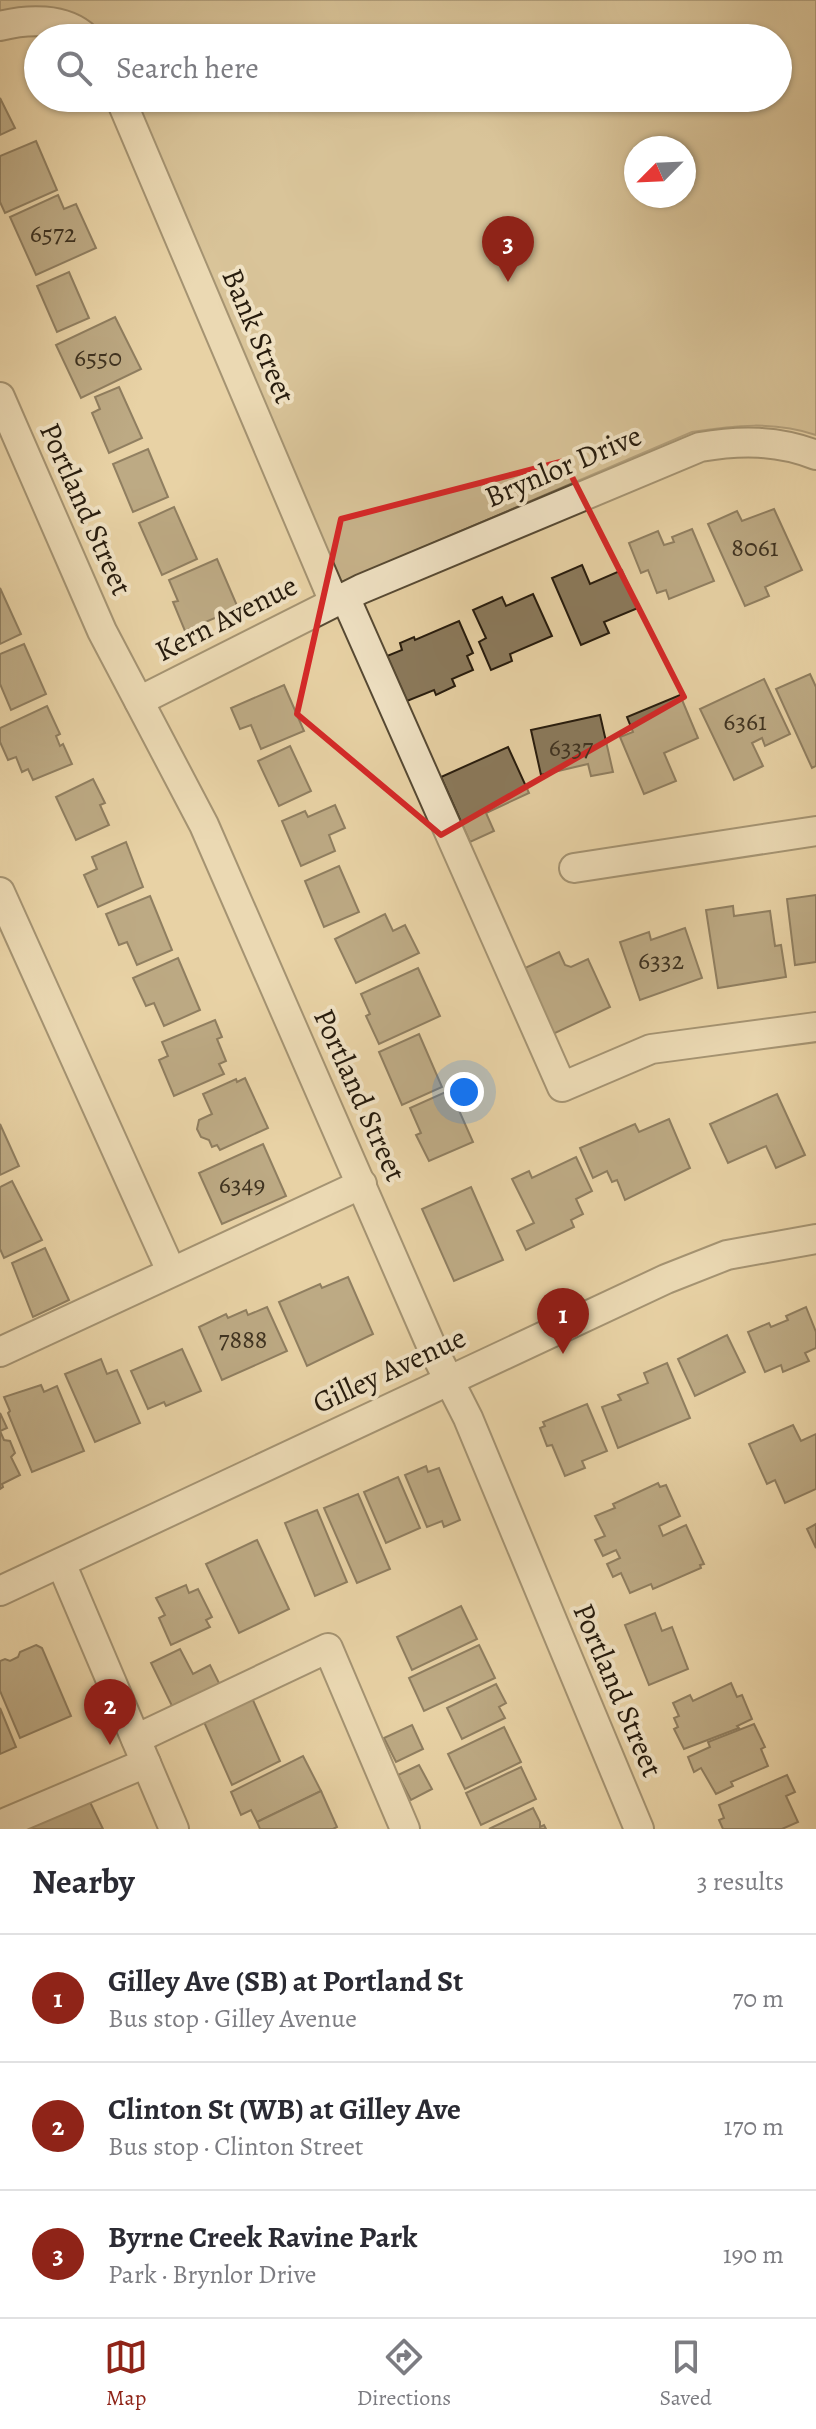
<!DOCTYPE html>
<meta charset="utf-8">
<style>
:root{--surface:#fff;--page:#f2f2f3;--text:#2b2b33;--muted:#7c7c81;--line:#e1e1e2;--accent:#8f2418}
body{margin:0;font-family:Alegreya,serif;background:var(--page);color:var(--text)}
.compass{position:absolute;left:624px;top:136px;width:72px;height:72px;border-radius:50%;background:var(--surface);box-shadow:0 2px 6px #0004;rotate:246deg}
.you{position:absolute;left:464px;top:1092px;width:28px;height:28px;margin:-20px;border:6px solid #fff;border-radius:50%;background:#1a73e8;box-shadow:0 0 0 12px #1a73e833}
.badge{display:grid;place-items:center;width:52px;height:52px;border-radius:50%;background:var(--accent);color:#fff;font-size:26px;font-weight:700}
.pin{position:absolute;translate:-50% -66px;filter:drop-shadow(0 2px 4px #0008)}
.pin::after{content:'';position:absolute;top:42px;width:28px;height:24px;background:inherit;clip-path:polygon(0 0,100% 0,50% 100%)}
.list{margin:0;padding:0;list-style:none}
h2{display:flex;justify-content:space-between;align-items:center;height:104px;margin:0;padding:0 32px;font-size:34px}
h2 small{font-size:26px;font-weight:400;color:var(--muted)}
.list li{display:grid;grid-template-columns:52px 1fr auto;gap:24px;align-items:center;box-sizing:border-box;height:128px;padding:0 32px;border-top:2px solid var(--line)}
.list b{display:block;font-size:30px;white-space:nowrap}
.list p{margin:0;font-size:26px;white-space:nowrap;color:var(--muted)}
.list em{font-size:26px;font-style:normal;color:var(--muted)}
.icon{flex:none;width:44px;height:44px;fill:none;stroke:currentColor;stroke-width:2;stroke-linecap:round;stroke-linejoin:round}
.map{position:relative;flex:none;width:816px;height:1829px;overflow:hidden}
.search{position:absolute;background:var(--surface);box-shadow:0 2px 6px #0004;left:24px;right:24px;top:24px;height:88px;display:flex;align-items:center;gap:20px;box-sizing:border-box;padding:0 28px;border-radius:44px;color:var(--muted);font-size:30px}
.sheet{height:488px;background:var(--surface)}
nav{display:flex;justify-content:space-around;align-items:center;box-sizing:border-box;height:112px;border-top:2px solid var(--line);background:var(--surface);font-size:22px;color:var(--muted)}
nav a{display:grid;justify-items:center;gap:4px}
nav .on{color:var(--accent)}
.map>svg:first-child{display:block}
</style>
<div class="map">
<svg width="816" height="1829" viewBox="0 0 816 1829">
<rect width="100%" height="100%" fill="#e8d2a5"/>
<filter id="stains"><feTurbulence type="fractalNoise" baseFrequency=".0025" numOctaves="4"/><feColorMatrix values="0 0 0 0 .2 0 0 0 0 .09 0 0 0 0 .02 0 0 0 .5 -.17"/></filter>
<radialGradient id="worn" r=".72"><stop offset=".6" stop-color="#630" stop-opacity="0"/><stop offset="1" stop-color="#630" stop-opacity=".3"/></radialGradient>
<path fill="#c7b38b" stroke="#76674c" stroke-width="2" fill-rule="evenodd" d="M0,0h816v435c-41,-14 -82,-10 -124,-3l-364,156 -208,-490h658v-60h-692l-86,-12zM636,148h48v48h-48z"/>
<g fill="#8b7a5c" stroke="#261b0d" stroke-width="2">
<polygon points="0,98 15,128 0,135"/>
<polygon points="36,141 57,190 5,213 0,202 0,156"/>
<polygon points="58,195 64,209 76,204 96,248 36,275 10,217"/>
<polygon points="69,272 89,318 57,332 37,286"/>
<polygon points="115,317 141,369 81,398 56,345"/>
<polygon points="119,387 142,438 109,453 92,413 100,409 95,397"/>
<polygon points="148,449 168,497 133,512 113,464"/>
<polygon points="174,507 197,559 162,575 139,523"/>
<polygon points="774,509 802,570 765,587 769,596 745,606 708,524 737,511 742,521"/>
<polygon points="692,529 714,581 669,599 666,590 657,593 648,570 641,573 629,543 658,531 664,545 674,542 672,537"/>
<polygon points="217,559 238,608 185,631 173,602 178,601 169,580"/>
<polygon points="582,565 590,584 622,570 638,608 604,622 609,633 581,645 552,578"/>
<polygon points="0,588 21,634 0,644"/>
<polygon points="533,594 552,636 510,654 512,661 491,670 479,642 486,638 473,610 502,597 506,606"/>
<polygon points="459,621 473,653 467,656 473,670 452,679 455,686 436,695 434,690 407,701 387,656 402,650 400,643 414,637 415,640"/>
<polygon points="24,644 46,694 11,710 0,684 0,654"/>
<polygon points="810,674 816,687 816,766 812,768 776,689"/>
<polygon points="764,679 790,734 765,746 762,738 752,743 763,766 734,780 700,709"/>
<polygon points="284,685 304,731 261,749 251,725 240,729 231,708"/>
<polygon points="680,695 698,738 664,753 676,781 644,794 620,737 633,732 627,717"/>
<polygon points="47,706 60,734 56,736 60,746 63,744 72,764 33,780 28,769 22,772 16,757 8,760 0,742 0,728"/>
<polygon points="600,715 613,772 591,776 588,764 541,775 531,730"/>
<polygon points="290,746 311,791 279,806 258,761"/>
<polygon points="508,747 529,793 486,813 494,831 470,842 441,777"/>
<polygon points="93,779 105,803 100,805 109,825 76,840 56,797"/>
<polygon points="335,805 345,828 329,835 335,851 301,866 282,821 305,811 308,817"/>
<polygon points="126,842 143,887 98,907 84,875 97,869 92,857"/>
<polygon points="339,866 359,912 324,927 305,881"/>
<polygon points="816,895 816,962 795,965 787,899"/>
<polygon points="150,896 172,950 137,965 127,942 119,945 106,914"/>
<polygon points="733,906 734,916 770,911 775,946 781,945 786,977 718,988 706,910"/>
<polygon points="385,914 393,931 405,925 419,953 356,983 335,939"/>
<polygon points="685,928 702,978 640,1000 620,942 649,932 651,940"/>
<polygon points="559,952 565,965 571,967 588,959 610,1007 553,1034 523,969"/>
<polygon points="178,958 200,1010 164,1026 154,1003 146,1006 133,978"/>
<polygon points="418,968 440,1016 379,1044 366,1016 370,1014 361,994"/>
<polygon points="215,1020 222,1037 217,1039 226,1061 219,1064 224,1074 174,1096 159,1060 168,1056 162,1042"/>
<polygon points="419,1034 442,1087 402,1105 379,1052"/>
<polygon points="245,1078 268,1128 220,1150 217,1145 212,1147 209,1140 201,1137 197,1129 199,1120 212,1114 203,1094 236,1079 237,1082"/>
<polygon points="450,1090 473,1142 429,1161 416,1135 421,1133 410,1108"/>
<polygon points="777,1094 805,1155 776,1168 766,1146 728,1163 710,1124"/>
<polygon points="669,1119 690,1168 625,1200 617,1180 612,1182 607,1171 593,1178 580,1148 635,1124 639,1132"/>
<polygon points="0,1124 19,1166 0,1175"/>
<polygon points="263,1144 286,1196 222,1224 199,1173"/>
<polygon points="576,1157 592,1191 576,1199 583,1214 571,1220 574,1227 526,1250 517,1231 534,1223 512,1179 529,1171 532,1178"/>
<polygon points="12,1181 42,1240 4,1258 0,1249 0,1187"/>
<polygon points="471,1187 503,1260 454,1281 422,1209"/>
<polygon points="45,1248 69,1300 33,1317 12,1263"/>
<polygon points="348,1277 373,1334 307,1366 279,1302 320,1284 322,1288"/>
<polygon points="267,1307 287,1351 222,1380 199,1327 226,1314 228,1318 246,1310 248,1315"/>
<polygon points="806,1307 816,1332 816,1348 805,1353 809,1361 783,1372 781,1365 765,1372 748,1332 769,1323 771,1327 788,1320 786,1316"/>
<polygon points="727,1335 745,1372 695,1396 678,1359"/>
<polygon points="182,1349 201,1391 166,1406 164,1402 148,1409 131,1371"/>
<polygon points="101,1359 107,1374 117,1370 140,1423 95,1442 65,1374"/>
<polygon points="667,1363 690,1418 618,1448 602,1407 621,1400 618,1395 648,1383 644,1373"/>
<polygon points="41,1385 44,1392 57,1386 84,1451 32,1472 8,1413 10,1411 4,1397"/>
<polygon points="587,1404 607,1451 582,1461 585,1468 565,1476 552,1445 547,1446 540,1428 545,1426 543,1422"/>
<polygon points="0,1413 7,1428 0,1431 4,1440 10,1441 15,1453 11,1457 20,1475 2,1484 3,1487 0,1489"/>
<polygon points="793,1425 801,1441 816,1434 816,1489 785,1503 775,1480 767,1484 749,1444"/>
<polygon points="426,1466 428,1472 439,1468 460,1520 444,1527 442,1521 427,1527 405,1475"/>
<polygon points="398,1477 420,1528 386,1543 364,1492"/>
<polygon points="658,1483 660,1487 666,1485 680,1516 659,1526 663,1536 686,1525 704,1564 700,1565 701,1568 653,1589 651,1584 630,1593 621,1573 613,1577 607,1564 620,1558 616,1550 603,1556 595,1540 605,1536 595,1516 615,1508 613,1504"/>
<polygon points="358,1494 390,1569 357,1583 324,1508"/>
<polygon points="317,1510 347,1582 315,1596 285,1523"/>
<polygon points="816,1524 816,1548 807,1529"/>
<polygon points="257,1540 289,1609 239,1633 206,1564"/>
<polygon points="186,1585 189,1593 198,1589 212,1617 206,1620 210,1627 171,1645 159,1618 165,1615 156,1598"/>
<polygon points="461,1606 477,1639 412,1670 397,1637"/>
<polygon points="655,1613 662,1631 672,1627 688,1669 649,1685 625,1625"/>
<polygon points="36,1645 42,1648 71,1716 20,1738 0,1691 0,1661 5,1659 10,1661 18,1657 20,1652"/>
<polygon points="479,1645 495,1678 424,1711 409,1678"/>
<polygon points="180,1649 193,1674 210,1665 221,1687 174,1710 151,1663"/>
<polygon points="731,1683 737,1697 742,1695 752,1719 737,1726 739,1728 684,1749 674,1729 678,1727 674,1718 679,1716 673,1703 690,1695 693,1701"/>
<polygon points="496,1684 506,1703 499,1707 505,1718 462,1739 447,1708"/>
<polygon points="252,1698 280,1761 232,1785 204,1722"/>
<polygon points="0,1708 16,1747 0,1754"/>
<polygon points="754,1724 765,1747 761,1749 768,1766 731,1782 733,1786 716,1794 701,1768 694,1772 688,1757 710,1747 708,1742"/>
<polygon points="412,1725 423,1749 396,1762 384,1738"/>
<polygon points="504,1727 521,1762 465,1789 448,1754"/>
<polygon points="303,1756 321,1791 257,1822 251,1810 241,1815 231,1792"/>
<polygon points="419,1765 432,1789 411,1800 398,1775"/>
<polygon points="521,1767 536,1799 481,1825 466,1793"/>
<polygon points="787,1775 795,1792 786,1796 798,1822 782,1829 723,1829 719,1820 724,1818 719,1805"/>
<polygon points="321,1791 337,1827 333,1829 260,1829 257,1822"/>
<polygon points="88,1798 103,1829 24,1829"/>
<polygon points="533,1808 540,1822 540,1827 544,1825 546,1829 489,1829"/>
</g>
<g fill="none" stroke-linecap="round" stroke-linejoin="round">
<g stroke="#564933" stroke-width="32">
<g id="minor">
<path d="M0,26c27,-7 64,-9 86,12"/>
<polyline points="120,98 334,602"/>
<polyline points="0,397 102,631 204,825 430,1343 468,1418 639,1829"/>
<polyline points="345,597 562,1087 651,1049 816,1027"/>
<path d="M139,701l222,-112 339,-142c40,-7 78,-7 116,8"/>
<polyline points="574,868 816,831"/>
<polyline points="0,892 171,1271"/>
<polyline points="0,1352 362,1184"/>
<polyline points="61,1563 174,1829"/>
<polyline points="0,1591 666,1279 727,1255 816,1239"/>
<polyline points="136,1739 328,1648 405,1829"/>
<polyline points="0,1825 146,1763"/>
</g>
</g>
<use href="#minor" stroke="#f0e2c4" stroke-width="28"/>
</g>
<path d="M0 0H816V1829H0ZM564,461l120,236 -243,138 -144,-121 44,-195z" fill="#e8d2a5" fill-opacity=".55" fill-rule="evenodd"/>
<path fill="none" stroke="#d62828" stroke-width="6" stroke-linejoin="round" d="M564,461l120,236 -243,138 -144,-121 44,-195z"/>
<g text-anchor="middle" stroke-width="8" stroke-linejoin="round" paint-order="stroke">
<g font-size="26" fill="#3f3321">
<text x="53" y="242">6572</text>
<text x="98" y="366">6550</text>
<text x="755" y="556">8061</text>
<text x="745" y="730">6361</text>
<text x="571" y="756">6337</text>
<text x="661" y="969">6332</text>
<text x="242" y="1193">6349</text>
<text x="243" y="1348">7888</text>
</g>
<g font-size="30" fill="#261b0d" stroke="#f0e2c4">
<text transform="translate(259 336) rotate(67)" y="10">Bank Street</text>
<text transform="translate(563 466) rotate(-23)" y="10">Brynlor Drive</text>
<text transform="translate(86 509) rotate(66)" y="10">Portland Street</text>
<text transform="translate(226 618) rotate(-27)" y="10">Kern Avenue</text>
<text transform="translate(360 1095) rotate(66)" y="10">Portland Street</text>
<text transform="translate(389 1370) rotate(-25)" y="10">Gilley Avenue</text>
<text transform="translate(618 1690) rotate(67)" y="10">Portland Street</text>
</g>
</g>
<rect width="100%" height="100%" filter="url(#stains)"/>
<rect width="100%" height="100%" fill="url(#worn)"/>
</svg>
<svg class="compass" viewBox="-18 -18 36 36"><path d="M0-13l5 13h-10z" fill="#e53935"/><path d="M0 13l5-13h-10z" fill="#7c7c81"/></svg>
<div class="you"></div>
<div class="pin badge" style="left:563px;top:1354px">1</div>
<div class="pin badge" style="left:110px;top:1745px">2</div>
<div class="pin badge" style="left:508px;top:282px">3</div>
<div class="search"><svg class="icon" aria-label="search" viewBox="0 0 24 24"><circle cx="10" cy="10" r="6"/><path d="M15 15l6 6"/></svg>Search here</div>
</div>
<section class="sheet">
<h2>Nearby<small>3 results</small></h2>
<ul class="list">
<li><span class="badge">1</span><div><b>Gilley Ave (SB) at Portland St</b><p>Bus stop · Gilley Avenue</p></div><em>70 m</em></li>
<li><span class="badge">2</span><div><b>Clinton St (WB) at Gilley Ave</b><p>Bus stop · Clinton Street</p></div><em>170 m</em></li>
<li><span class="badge">3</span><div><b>Byrne Creek Ravine Park</b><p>Park · Brynlor Drive</p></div><em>190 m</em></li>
</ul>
</section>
<nav>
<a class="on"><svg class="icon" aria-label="map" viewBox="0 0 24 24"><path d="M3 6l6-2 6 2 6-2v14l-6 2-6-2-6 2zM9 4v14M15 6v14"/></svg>Map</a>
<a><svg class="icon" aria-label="directions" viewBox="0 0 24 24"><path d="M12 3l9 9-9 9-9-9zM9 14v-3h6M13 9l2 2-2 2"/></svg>Directions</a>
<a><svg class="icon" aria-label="saved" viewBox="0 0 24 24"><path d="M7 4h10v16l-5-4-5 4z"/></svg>Saved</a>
</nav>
